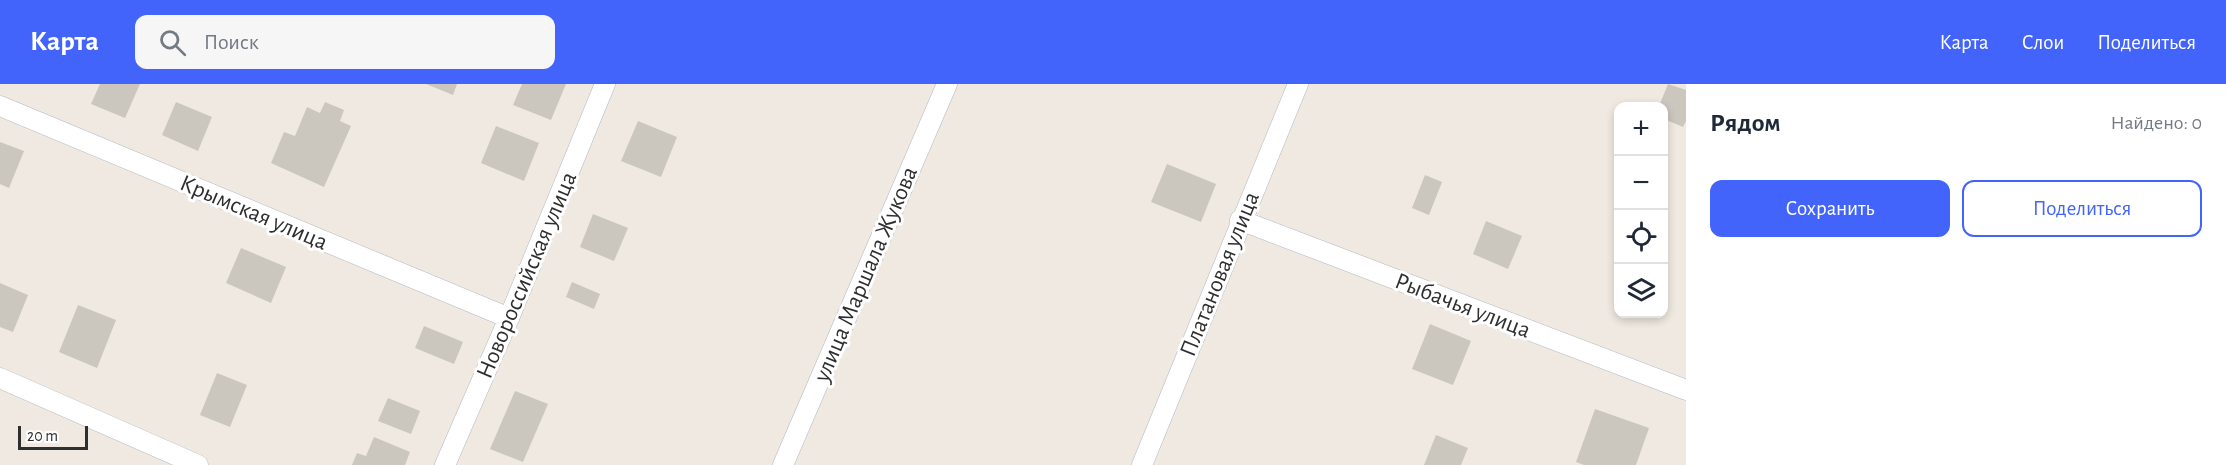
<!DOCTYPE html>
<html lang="ru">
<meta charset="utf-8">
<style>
:root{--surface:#fff;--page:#f6f6f7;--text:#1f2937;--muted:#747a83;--line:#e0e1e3;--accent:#4264fb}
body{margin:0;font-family:"Alegreya Sans",sans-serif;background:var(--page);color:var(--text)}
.controls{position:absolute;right:18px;top:18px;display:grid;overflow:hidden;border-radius:12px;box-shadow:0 3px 9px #0003}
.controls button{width:54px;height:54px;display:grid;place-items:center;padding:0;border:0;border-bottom:2px solid var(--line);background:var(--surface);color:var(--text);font:30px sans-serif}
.scale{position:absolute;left:18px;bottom:15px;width:70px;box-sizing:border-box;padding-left:6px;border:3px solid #2e2e2e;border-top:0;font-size:16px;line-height:21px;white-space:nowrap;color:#2e2e2e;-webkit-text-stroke:4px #fff;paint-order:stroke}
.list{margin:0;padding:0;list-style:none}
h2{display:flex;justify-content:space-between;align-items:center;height:78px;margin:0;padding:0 24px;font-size:26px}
h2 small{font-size:20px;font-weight:400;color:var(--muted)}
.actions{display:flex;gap:12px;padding:18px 24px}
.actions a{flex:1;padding:14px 0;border:2px solid var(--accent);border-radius:12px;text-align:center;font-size:21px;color:var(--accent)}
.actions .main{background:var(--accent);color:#fff}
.icon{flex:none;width:33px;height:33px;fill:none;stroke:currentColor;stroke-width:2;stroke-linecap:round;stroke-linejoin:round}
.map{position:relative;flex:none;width:1686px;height:381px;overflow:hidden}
header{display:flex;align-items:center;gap:36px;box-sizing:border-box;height:84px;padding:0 30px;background:var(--accent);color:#fff}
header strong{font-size:28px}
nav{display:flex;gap:33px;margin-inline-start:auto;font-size:21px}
.search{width:420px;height:54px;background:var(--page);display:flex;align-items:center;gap:15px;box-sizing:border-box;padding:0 21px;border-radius:12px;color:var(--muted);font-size:22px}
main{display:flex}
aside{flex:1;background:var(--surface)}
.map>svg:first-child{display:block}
</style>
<header>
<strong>Карта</strong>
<div class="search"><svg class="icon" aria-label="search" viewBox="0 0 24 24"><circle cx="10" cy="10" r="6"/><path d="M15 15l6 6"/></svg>Поиск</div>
<nav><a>Карта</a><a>Слои</a><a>Поделиться</a></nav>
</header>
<main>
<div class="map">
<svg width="1686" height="381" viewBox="0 0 1686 381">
<rect width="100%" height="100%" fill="#efe9e1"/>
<g fill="#cbc7bf">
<polygon points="100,0 140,0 125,34 91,20"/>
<polygon points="426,0 457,0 453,11"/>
<polygon points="522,0 566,0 551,36 513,21"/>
<polygon points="1668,0 1686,6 1686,37 1683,43 1664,35 1664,22 1659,22"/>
<polygon points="176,18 212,33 198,67 162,51"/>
<polygon points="325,18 344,26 340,37 351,42 324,103 271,79 284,48 295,52 307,23 320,29"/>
<polygon points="638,37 677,53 661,93 621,77"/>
<polygon points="496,42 539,59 524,97 481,79"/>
<polygon points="0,58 24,67 9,104 0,100"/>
<polygon points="1167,80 1216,100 1201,138 1151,118"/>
<polygon points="1425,91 1442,98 1429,131 1412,124"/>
<polygon points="593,130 628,144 614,177 580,163"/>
<polygon points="1486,137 1522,152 1508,185 1473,170"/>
<polygon points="241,164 286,183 271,219 226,199"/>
<polygon points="572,198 600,210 594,225 566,213"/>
<polygon points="0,199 28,211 13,248 0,243"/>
<polygon points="78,221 116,236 97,284 59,268"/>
<polygon points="1430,240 1471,257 1453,301 1412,285"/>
<polygon points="424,242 463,258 454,280 415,264"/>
<polygon points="217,289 247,301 230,343 200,331"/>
<polygon points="515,307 548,320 523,378 490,365"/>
<polygon points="388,314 420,327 411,350 378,337"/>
<polygon points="1595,325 1649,344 1636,381 1584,381 1576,378"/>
<polygon points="1436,351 1468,364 1461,381 1424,381"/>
<polygon points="374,353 410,368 405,381 352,381 357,369 366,372"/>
</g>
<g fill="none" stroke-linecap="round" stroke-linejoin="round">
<g stroke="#b4b7c1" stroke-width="21">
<g id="street">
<polyline points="0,22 509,234"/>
<polyline points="1240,136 1686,306"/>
<polyline points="0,294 198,381"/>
<polyline points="445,381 509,234 605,0"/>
<polyline points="783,381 947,0"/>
<polyline points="1142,381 1298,0"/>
</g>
</g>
<use href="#street" stroke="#fff" stroke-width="20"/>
</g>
<g text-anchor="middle" stroke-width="6" stroke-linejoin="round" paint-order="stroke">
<g font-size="24" fill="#2e2e2e" stroke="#fff">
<text transform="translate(254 128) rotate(23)" y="8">Крымская улица</text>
<text transform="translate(865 190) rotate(-67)" y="8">улица Маршала Жукова</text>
<text transform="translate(1219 190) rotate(-68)" y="8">Платановая улица</text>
<text transform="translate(526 191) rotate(-67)" y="8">Новороссийская улица</text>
<text transform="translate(1463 221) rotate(21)" y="8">Рыбачья улица</text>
</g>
</g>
</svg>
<div class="controls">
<button>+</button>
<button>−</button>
<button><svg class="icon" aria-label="locate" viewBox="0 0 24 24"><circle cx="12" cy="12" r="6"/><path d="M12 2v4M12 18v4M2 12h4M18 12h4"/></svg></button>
<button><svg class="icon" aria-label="layers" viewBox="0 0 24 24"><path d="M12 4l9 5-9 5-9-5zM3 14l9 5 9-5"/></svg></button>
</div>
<div class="scale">20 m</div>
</div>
<aside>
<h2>Рядом<small>Найдено: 0</small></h2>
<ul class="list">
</ul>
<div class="actions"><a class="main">Сохранить</a><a>Поделиться</a></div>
</aside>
</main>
